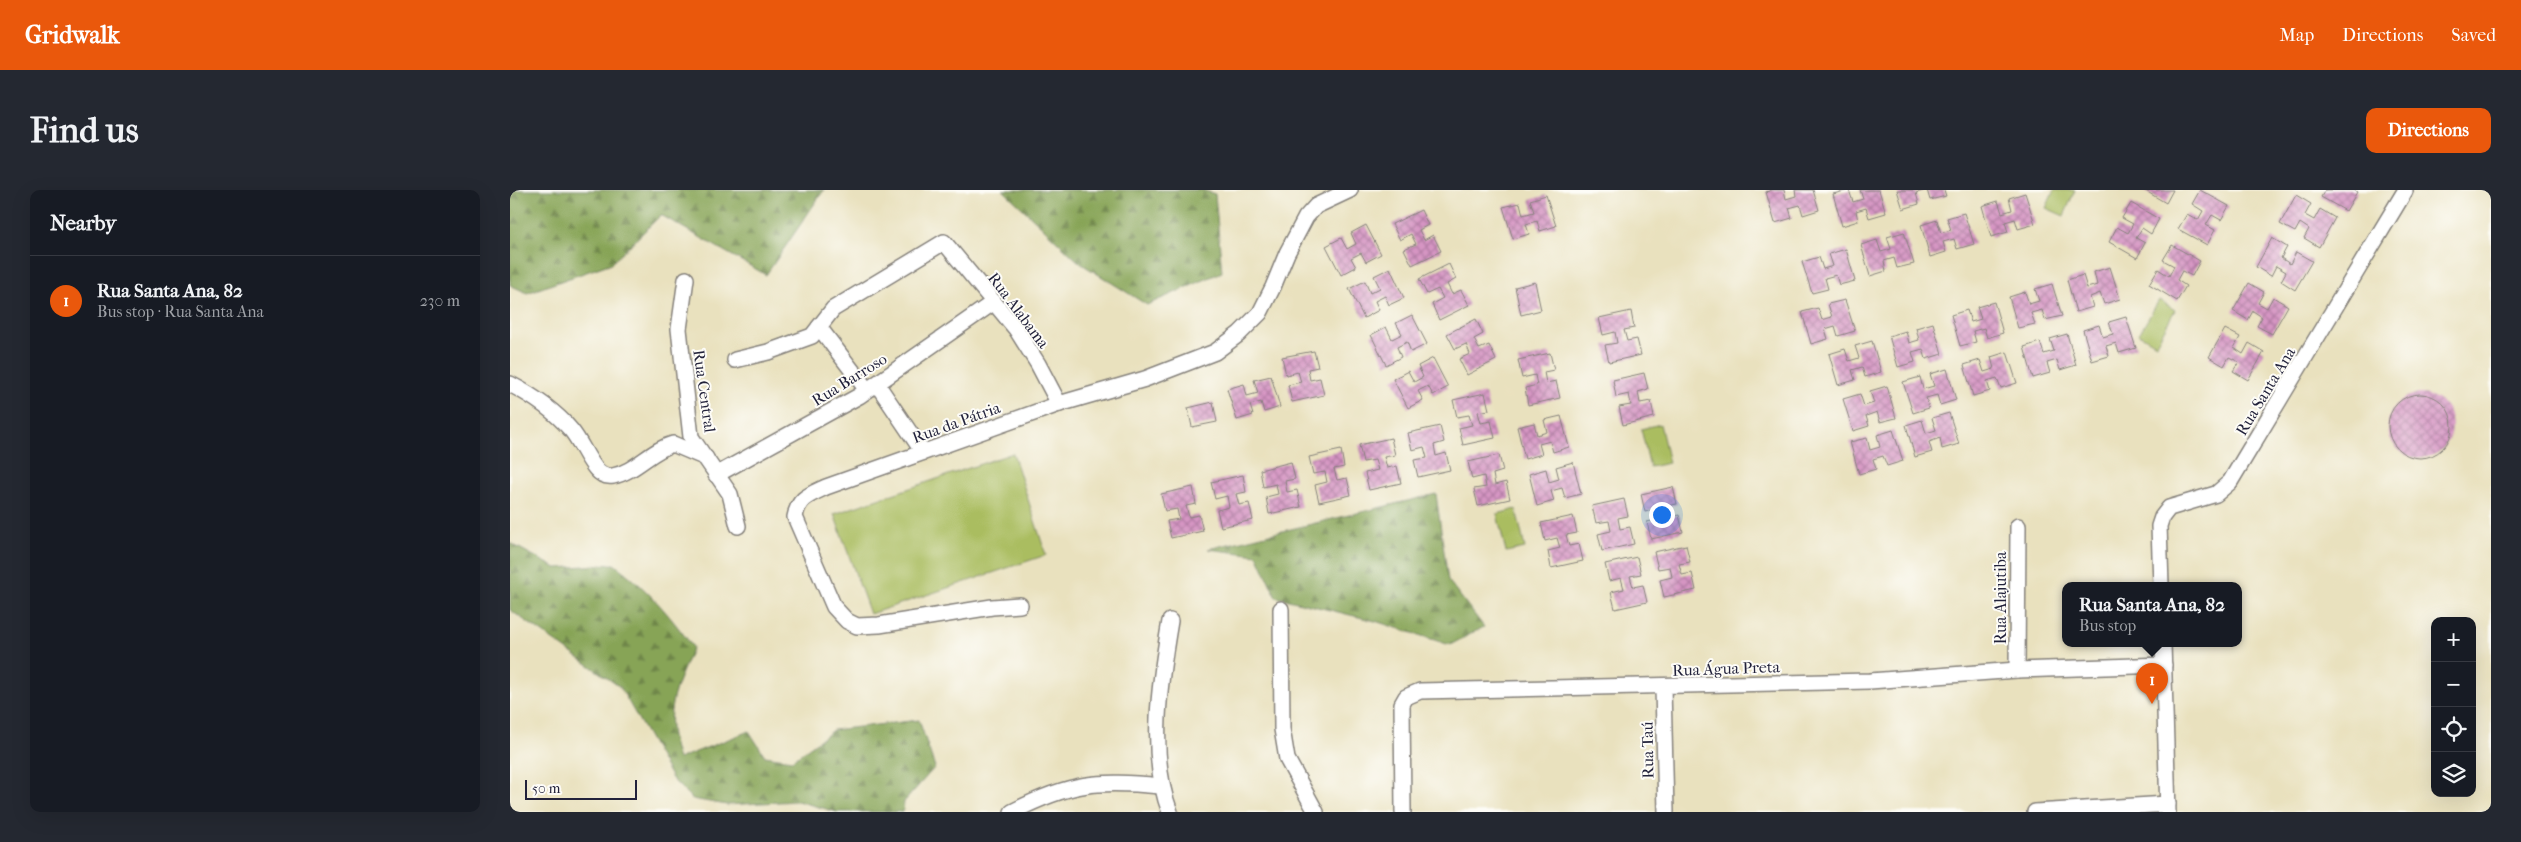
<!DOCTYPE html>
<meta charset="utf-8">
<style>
:root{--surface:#171b24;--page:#242831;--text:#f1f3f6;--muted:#9ea1a6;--line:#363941;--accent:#ea580c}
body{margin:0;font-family:"IM FELL French Canon",serif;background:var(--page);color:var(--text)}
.controls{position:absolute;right:15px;bottom:15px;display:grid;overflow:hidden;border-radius:10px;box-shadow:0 5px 20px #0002}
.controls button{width:45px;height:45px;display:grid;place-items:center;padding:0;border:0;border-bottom:1px solid var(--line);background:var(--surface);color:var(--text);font:25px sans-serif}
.scale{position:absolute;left:15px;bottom:12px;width:112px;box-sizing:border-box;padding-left:5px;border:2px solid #22223b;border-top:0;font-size:14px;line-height:18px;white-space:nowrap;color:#22223b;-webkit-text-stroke:4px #fdfcf7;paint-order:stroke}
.you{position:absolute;left:1151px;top:324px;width:18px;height:18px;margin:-12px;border:4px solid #fff;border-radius:50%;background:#1a73e8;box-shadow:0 0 0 8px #1a73e833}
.badge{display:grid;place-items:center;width:32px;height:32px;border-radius:50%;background:var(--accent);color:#fff;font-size:16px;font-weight:700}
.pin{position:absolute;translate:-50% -41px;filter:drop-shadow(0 1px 2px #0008)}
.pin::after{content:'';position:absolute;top:26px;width:18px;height:15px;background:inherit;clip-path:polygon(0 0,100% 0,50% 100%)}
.popup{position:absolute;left:1552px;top:392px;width:180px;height:65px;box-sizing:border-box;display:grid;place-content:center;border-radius:10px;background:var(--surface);filter:drop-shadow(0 1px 4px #0005);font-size:16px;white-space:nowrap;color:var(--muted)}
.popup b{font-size:19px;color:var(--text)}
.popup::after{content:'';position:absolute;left:50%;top:100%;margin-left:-10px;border:10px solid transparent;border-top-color:var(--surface)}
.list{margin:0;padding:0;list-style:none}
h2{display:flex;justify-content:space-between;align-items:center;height:65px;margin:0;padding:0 20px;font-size:21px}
h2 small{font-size:16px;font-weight:400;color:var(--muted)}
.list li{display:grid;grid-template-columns:32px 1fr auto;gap:15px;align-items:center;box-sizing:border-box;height:90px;padding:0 20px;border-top:1px solid var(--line)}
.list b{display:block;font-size:19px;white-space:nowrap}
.list p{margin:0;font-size:16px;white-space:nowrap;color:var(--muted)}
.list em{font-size:16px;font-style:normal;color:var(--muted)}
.icon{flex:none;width:28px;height:28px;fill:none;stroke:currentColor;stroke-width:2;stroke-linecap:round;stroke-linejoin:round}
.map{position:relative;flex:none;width:1981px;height:622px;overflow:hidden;border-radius:10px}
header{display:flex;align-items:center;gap:30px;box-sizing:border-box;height:70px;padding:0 25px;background:var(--accent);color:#fff}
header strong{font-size:24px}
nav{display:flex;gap:28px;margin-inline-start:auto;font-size:18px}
.intro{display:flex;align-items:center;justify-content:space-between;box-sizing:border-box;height:120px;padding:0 30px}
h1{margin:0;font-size:35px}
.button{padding:12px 22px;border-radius:10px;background:var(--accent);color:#fff;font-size:18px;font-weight:700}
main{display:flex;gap:30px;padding:0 30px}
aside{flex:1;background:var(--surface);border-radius:10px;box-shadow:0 5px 20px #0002}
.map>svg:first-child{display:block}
</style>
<header>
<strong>Gridwalk</strong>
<nav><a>Map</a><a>Directions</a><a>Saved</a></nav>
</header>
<div class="intro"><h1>Find us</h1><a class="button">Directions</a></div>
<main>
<aside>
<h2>Nearby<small></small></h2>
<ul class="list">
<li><span class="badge">1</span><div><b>Rua Santa Ana, 82</b><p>Bus stop · Rua Santa Ana</p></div><em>230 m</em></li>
</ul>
</aside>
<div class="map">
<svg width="1981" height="622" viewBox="0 0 1981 622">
<defs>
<pattern id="forest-firs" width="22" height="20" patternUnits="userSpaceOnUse" patternTransform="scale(1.25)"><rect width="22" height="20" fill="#87a457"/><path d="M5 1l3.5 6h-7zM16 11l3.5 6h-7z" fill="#6e8549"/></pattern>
<pattern id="building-cross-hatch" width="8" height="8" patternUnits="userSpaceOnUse" patternTransform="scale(1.25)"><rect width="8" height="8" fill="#d695c3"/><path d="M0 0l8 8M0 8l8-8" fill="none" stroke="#ad79a0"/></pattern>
</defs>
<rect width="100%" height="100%" fill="#fdfcf7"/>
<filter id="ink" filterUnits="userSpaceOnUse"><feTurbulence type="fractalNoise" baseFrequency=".02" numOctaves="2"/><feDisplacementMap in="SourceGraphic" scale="10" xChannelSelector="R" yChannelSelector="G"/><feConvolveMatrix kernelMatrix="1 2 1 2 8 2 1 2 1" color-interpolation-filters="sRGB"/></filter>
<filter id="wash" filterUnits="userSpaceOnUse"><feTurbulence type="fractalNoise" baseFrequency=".0096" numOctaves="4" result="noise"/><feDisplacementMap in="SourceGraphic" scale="20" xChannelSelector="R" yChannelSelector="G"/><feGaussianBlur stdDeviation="1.12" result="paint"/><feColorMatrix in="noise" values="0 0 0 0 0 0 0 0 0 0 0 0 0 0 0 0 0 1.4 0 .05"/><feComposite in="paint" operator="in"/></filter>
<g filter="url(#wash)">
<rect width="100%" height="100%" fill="#e9e1be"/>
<g fill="url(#forest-firs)" stroke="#546349">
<polygon points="0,0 314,0 256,85 151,25 102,73 17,103 0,95"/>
<polygon points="493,0 692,0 705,4 712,82 637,115 570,73"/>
<polygon points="926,304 938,390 974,437 940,455 865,431 766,407 747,365 698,359"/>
<path d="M0,353l46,25 58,-4c35,26 53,48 79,83 -19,45 -31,63 -15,112l71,-28 16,25 27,4 41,-30 86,-10 16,47 -31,35 -1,10h-66l-40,-11 -70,4 -35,-6 -19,-19 -53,-93 -110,-77z"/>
</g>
<g fill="#aabd61" stroke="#66704e">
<polygon points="1544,0 1565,0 1554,26 1536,18"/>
<polygon points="1649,110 1665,120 1646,154 1629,144"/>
<polygon points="1150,234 1159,273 1140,277 1131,239"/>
<polygon points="503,263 536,365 360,424 324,324"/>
<polygon points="1006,319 1015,358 996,362 987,324"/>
</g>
<g id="blocks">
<g fill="url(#building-cross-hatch)">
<polygon points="1262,0 1274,0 1276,9 1286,6 1285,0 1303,0 1309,20 1293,25 1290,15 1279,18 1282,28 1265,33 1256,2"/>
<polygon points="1339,0 1343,12 1353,9 1350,0 1369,0 1376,23 1359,28 1356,18 1346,21 1348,31 1332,36 1323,4"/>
<polygon points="1387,0 1416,0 1406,3 1409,14 1393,19"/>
<polygon points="1417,0 1434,0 1436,6 1420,10"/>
<polygon points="1634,0 1663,0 1656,13"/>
<polygon points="1690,0 1719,16 1711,30 1702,25 1696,35 1705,40 1697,55 1668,39 1677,24 1688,30 1693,21 1682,14"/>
<polygon points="1815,0 1844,0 1847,2 1836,21 1811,7"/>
<polygon points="1515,3 1525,34 1508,39 1505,29 1495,32 1498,42 1481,47 1472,16 1488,11 1492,23 1502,20 1499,8"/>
<polygon points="1036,5 1046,36 1030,41 1027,31 1016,34 1019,44 1003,49 993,17 1010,13 1013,25 1024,22 1020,10"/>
<polygon points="1786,5 1801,14 1795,25 1804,30 1810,19 1825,28 1809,57 1794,48 1799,39 1790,33 1785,42 1770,34"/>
<polygon points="1621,13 1649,29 1641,44 1632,38 1626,48 1635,53 1627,68 1599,52 1607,37 1618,43 1623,34 1612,28"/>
<polygon points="911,20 918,35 909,40 914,50 923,45 931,61 902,75 894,59 906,54 901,44 890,50 882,34"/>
<polygon points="1454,23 1464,54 1447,59 1444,49 1433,52 1436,62 1420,67 1411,35 1427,30 1431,43 1441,40 1437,28"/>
<polygon points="856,35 871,64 856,72 851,63 841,68 846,77 831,85 816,56 831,48 837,59 846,54 841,43"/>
<polygon points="1394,42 1404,74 1387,78 1384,68 1374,71 1376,81 1360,86 1351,55 1367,50 1371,62 1381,59 1377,47"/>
<polygon points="1762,48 1777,57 1771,68 1780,74 1786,62 1802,71 1785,100 1771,91 1776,82 1766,76 1761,86 1746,77"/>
<polygon points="1662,55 1690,71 1682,86 1672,81 1667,90 1676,96 1667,111 1639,94 1648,79 1659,86 1664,76 1653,70"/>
<polygon points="1336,59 1345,91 1329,95 1326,85 1315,88 1318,99 1302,103 1292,72 1309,67 1313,79 1323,76 1319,64"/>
<polygon points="939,74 946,89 937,94 942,104 951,100 959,115 929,130 922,114 933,108 928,99 917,104 909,89"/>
<polygon points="1600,77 1610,109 1594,114 1590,103 1580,107 1583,117 1566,122 1557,90 1573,85 1577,98 1587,95 1584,82"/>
<polygon points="880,78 894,108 879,115 875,106 865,111 869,120 854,128 839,99 855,91 860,103 870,98 864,86"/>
<polygon points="1025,92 1031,120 1011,125 1005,97"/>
<polygon points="1739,93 1754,102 1748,113 1757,118 1763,107 1778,116 1762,144 1747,136 1752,127 1743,121 1738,130 1723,121"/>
<polygon points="1542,94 1552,126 1535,130 1532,120 1521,123 1525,134 1508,138 1499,107 1515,102 1519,114 1529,111 1525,99"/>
<polygon points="1335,110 1345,141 1328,146 1325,136 1315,139 1318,149 1301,154 1292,122 1308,118 1312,130 1322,127 1318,114"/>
<polygon points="1484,112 1493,143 1477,148 1474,138 1463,141 1466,152 1450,156 1441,125 1457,120 1461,132 1471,129 1467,117"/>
<polygon points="1121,121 1124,138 1114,140 1117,151 1127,149 1131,165 1099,172 1095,155 1107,153 1105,142 1093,145 1089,128"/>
<polygon points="902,125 917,154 901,162 897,152 887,157 891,167 876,175 861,145 876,137 882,149 892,144 886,133"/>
<polygon points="1616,127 1626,158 1609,163 1606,153 1596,156 1599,166 1582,171 1573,140 1589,135 1593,147 1603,144 1599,132"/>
<polygon points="966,129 973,144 964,149 969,159 979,155 986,170 957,185 949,169 960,164 956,154 945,159 937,144"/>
<polygon points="1423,133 1432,164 1416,169 1413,159 1402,162 1405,172 1388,177 1379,146 1396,141 1399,153 1409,150 1406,138"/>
<polygon points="1715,139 1730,147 1724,158 1733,164 1739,153 1754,162 1738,190 1723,181 1729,172 1719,167 1714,176 1699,167"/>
<polygon points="1557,144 1566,175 1550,180 1547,170 1537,173 1540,183 1523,188 1514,157 1530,152 1534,164 1544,161 1540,149"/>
<polygon points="1362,151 1371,182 1355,187 1352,177 1342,180 1345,190 1328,195 1319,164 1335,159 1339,171 1349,168 1345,156"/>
<polygon points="804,161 808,177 798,179 800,190 810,188 814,205 782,212 778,195 791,192 788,182 776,185 772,167"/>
<polygon points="1497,162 1507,193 1491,198 1487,188 1477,191 1480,201 1463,206 1454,175 1470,170 1474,182 1484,179 1481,167"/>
<polygon points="1040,163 1044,180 1034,182 1036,193 1046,191 1050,208 1018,215 1015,198 1027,195 1025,185 1012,188 1008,170"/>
<polygon points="923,168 938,197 923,205 918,196 908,201 913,210 898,218 883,189 898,181 904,192 913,187 908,176"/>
<polygon points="1437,179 1446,210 1430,215 1427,205 1416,208 1419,218 1403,223 1393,192 1410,187 1413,199 1424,196 1420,184"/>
<polygon points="1134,183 1138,199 1128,202 1130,213 1141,211 1144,227 1113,235 1109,217 1121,215 1119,204 1106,207 1103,190"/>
<polygon points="761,186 770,217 754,222 751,212 740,215 743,225 727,230 717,199 734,194 737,206 748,203 744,190"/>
<polygon points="1377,196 1386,228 1370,232 1367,222 1356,226 1359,236 1343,241 1333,209 1350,204 1354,216 1364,213 1360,201"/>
<polygon points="975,203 979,220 968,222 971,233 981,231 985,248 953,255 949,238 962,235 959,225 947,227 943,210"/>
<circle cx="1910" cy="236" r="32"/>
<polygon points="703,212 707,232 682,237 678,218"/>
<polygon points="1439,223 1449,254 1432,259 1430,248 1419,252 1422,262 1405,267 1396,235 1412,230 1416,243 1426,240 1422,228"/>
<polygon points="1051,226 1059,257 1043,262 1040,251 1029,254 1032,264 1015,269 1007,237 1024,233 1027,245 1037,242 1034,230"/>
<polygon points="930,236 934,252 924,255 926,266 936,263 940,280 908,287 904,270 917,268 914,257 902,260 898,243"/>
<polygon points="1383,240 1393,271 1377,276 1373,266 1363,269 1366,279 1349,284 1340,252 1357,248 1360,260 1370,257 1367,245"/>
<polygon points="881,248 885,265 874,267 877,278 887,276 891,293 859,300 855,283 868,280 865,270 853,272 849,255"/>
<polygon points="831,260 834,277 824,279 827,290 837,288 841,305 809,312 805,295 817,292 815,282 803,284 799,267"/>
<polygon points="989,265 993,281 983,284 985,295 996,292 1000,309 968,316 964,299 976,297 974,286 962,289 958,272"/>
<polygon points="781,272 785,289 775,291 777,302 787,300 791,317 759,324 756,307 768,304 766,294 753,297 750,280"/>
<polygon points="1063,272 1071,304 1055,308 1052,298 1041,301 1044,311 1027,316 1019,284 1036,279 1039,292 1049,289 1046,277"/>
<polygon points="733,285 736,302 726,304 729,315 739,313 743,330 711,337 707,320 719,317 717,306 705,309 701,292"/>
<polygon points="683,297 686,314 676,316 679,327 689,325 693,341 661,348 657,331 669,329 667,319 655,321 651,304"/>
<polygon points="1163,297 1167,314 1156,316 1159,327 1169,325 1173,342 1141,349 1137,332 1150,329 1147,319 1135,322 1131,304"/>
<polygon points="1114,309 1118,326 1108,328 1110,339 1120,337 1124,354 1092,361 1088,344 1101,341 1099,331 1086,333 1082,316"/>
<polygon points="1063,326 1067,343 1056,345 1059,356 1069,354 1073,371 1041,378 1038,361 1050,358 1047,348 1035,351 1031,333"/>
<polygon points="1176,355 1180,372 1169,374 1172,385 1182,383 1186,400 1154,407 1150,390 1162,387 1160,377 1148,379 1144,362"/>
<polygon points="1127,367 1131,384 1120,386 1123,397 1133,395 1137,412 1105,419 1101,402 1114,399 1111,388 1099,391 1095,374"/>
</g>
</g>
</g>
<g filter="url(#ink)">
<use href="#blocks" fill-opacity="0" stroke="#86827c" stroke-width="1"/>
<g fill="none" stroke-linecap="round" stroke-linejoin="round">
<g stroke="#86827c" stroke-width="18">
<g id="street">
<polyline points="176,89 169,139 181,247 220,304 228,336"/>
<polyline points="309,137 357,200"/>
<polyline points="225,170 258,162 302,146 323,119 434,52 506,139 528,174 549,214"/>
<path d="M0,194c23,12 44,26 61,46 10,12 15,27 25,39 4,5 10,8 17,7 22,-4 38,-26 60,-32l33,14"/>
<polyline points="367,194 413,262"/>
<polyline points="206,285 349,206 484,112"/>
<polyline points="1651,395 1649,336 1652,327 1659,318 1706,304 1720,292 1895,1"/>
<path d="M510,415l-28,2 -113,18 -22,1 -10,-5 -13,-14 -39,-90c3,-19 14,-22 31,-30l233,-83 86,-25 70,-27 24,-18 21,-21 13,-26 14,-34 19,-36 10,-11 34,-16"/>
<polyline points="771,419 772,539 777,569 806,622"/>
<polyline points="1653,453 1658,622"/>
<polyline points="1507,480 1508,336"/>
<polyline points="1153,497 1156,622"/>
<path d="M502,622c59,-30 84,-32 149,-26"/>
<path d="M660,622c-22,-57 -10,-132 0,-191"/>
<polyline points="893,622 892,514 896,507 910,501 1360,491 1507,480 1654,475"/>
<polyline points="1525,622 1658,614"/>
</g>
</g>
<use href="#street" stroke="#fff" stroke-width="15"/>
</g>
</g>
<g text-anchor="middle" stroke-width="4" stroke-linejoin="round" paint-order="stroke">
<g font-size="16" fill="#22223b" stroke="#fdfcf7">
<text transform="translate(509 120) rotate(53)" y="6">Rua Alabama</text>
<text transform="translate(339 189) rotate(-32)" y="6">Rua Barroso</text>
<text transform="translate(195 201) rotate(82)" y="6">Rua Central</text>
<text transform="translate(1755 201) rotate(-59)" y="6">Rua Santa Ana</text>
<text transform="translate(446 232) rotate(-20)" y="6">Rua da Pátria</text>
<text transform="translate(1490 408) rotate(-90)" y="6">Rua Alajutiba</text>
<text transform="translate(1216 478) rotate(-2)" y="6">Rua Água Preta</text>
<text transform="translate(1137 560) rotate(-91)" y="6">Rua Taú</text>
</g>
</g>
</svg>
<div class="controls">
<button>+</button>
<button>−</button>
<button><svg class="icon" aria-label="locate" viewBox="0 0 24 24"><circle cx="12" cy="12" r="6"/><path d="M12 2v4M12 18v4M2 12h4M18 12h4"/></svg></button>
<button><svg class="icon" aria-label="layers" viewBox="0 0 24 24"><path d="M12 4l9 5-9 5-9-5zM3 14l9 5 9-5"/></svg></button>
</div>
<div class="scale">50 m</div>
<div class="you"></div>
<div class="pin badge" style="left:1642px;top:514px">1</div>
<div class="popup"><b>Rua Santa Ana, 82</b>Bus stop</div>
</div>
</main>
